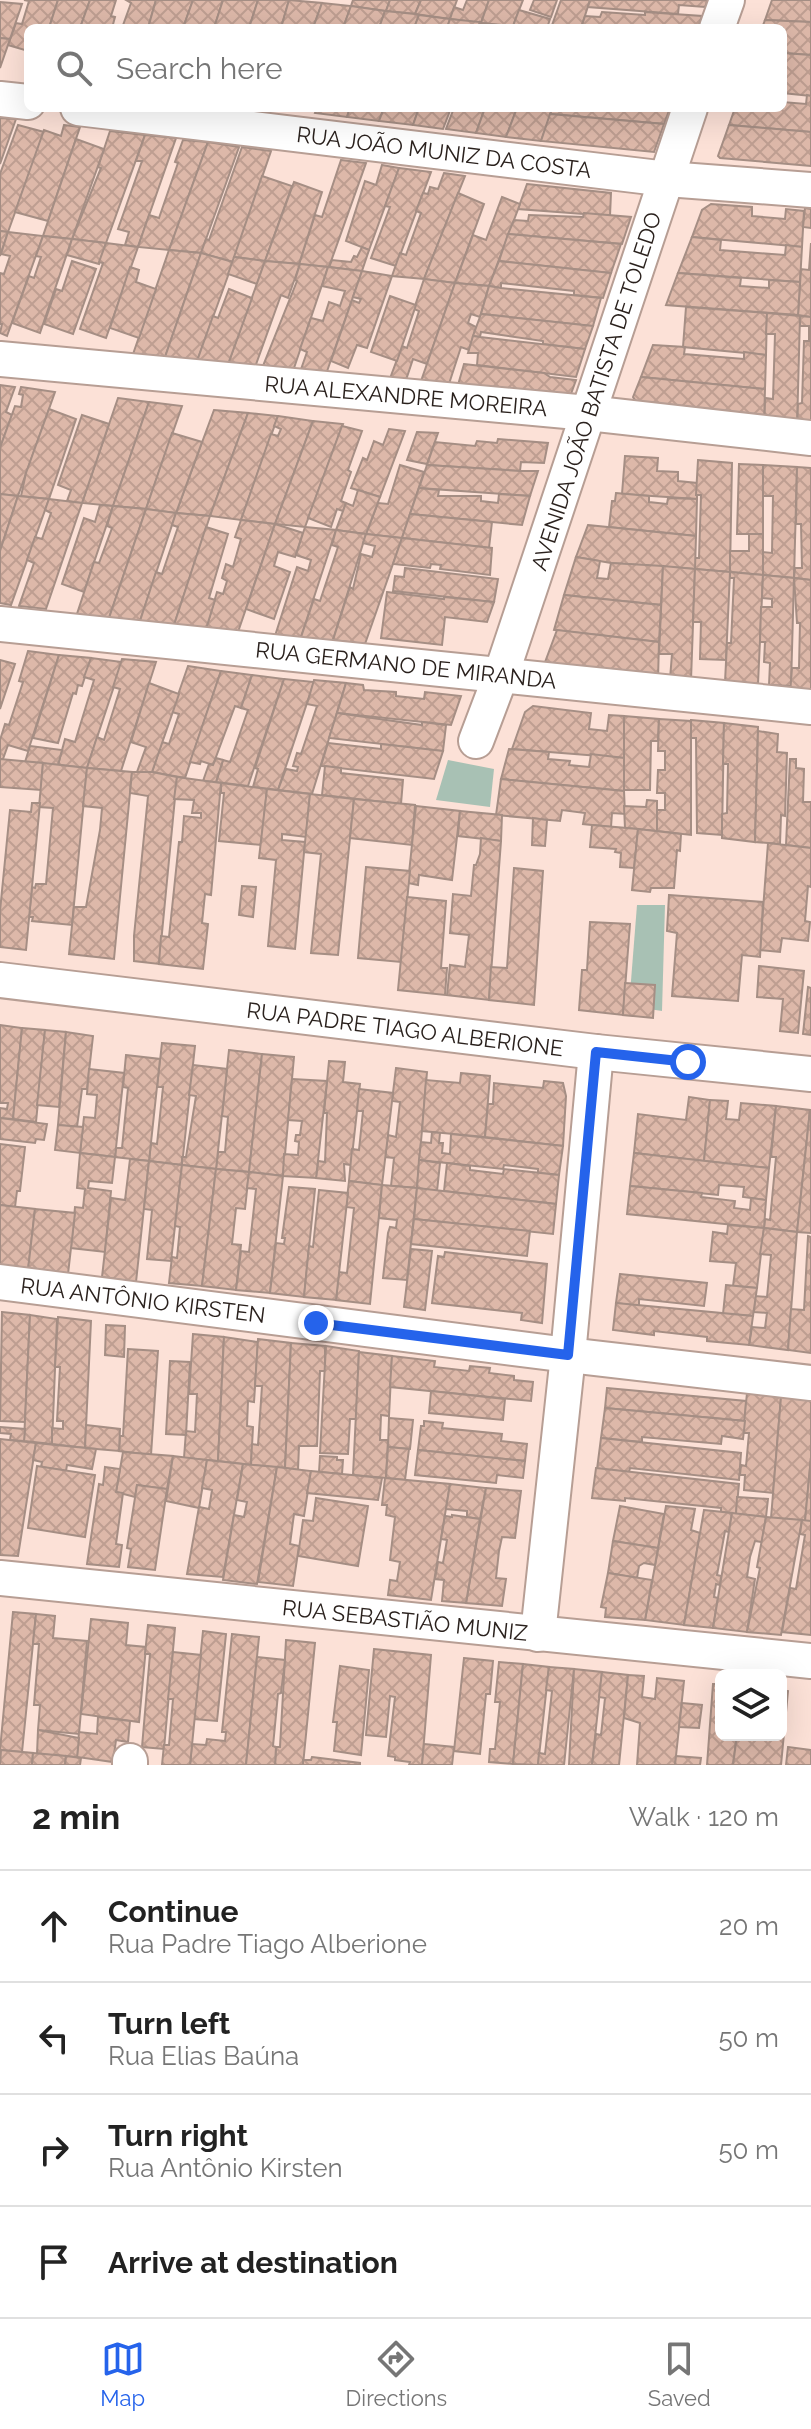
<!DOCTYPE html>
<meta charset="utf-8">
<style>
:root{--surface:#fff;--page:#f6f6f6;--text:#222;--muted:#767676;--line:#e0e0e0;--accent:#2563eb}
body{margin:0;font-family:Raleway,sans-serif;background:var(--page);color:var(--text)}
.controls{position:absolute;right:24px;bottom:24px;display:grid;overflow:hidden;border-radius:12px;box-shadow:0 8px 32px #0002}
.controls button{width:72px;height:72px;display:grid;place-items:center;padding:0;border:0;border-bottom:2px solid var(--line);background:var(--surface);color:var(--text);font:40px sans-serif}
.stop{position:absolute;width:24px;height:24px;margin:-18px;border:6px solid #2563eb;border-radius:50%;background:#fff}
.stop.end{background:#2563eb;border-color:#fff;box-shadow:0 2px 8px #0008}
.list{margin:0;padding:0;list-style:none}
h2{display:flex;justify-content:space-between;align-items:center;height:104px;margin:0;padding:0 32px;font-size:34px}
h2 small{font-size:26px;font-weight:400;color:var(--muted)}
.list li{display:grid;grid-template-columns:52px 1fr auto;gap:24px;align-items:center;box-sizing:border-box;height:112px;padding:0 32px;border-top:2px solid var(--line)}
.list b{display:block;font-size:30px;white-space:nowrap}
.list p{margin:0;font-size:26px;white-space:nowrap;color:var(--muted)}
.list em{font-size:26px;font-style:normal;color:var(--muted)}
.icon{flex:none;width:44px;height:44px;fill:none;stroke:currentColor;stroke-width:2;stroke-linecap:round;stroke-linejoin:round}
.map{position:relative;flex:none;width:811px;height:1765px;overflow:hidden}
.search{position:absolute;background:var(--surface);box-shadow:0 8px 32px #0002;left:24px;right:24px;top:24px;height:88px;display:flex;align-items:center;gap:20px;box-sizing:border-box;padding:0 28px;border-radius:12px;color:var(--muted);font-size:30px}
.sheet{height:552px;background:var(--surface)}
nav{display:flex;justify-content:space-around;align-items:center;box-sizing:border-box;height:112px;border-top:2px solid var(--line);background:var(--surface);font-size:22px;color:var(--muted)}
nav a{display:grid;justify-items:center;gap:4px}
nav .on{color:var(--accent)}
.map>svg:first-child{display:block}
</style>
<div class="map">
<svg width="811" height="1765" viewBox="0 0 811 1765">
<defs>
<pattern id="building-cross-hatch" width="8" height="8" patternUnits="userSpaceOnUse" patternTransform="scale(2)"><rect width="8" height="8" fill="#ddb8a9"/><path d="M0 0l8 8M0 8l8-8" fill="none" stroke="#be9e91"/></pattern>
</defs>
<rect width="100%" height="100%" fill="#fce1d7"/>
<g fill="#a8c1b4">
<polygon points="448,760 494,769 490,807 436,800"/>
<polygon points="637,905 665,905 662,1011 629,1006"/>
</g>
<g fill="url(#building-cross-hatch)" stroke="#a58e84" stroke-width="2">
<polygon points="24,0 58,0 49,28 28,28 28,51 8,45 16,23 22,24 29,1"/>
<polygon points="58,0 90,0 80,28 49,28"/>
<polygon points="90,0 116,0 111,16 115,17 112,28 80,28"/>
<polygon points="126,0 156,0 148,28 122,28 131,3"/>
<polygon points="156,0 193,0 183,28 148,28"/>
<polygon points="193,0 223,0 214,28 183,28"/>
<polygon points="223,0 258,0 249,28 214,28"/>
<polygon points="258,0 289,0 281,28 249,28"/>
<polygon points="289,0 322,3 313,28 281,28"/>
<polygon points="353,0 390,0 386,11 351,6"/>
<polygon points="390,0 421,0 415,14 386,11"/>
<polygon points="421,0 457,0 450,19 415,14"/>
<polygon points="467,0 489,0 481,23 450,19 454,7 463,10"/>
<polygon points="489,0 523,0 513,26 481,23"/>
<polygon points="534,0 557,0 551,17 530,10"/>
<polygon points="561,0 590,0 581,28 551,28"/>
<polygon points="590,0 708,0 705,7 679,5 678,14 588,7"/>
<polygon points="772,0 811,0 811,22 765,20"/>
<polygon points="0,2 22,4 10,39 0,38"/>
<polygon points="322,3 351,6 343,28 313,28"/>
<polygon points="351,6 385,11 379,28 343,28"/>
<polygon points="519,10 550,19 547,28 513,26"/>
<polygon points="385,11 415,14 419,15 414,28 379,28"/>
<polygon points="602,12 645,15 645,12 702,16 698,28 581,28 585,16 600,17"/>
<polygon points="419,15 450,19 447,28 414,28"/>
<polygon points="450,19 480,22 478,28 447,28"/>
<polygon points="765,20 811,22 811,55 783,53 783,28 762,28"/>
<polygon points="480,22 481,23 515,27 478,28"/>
<polygon points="0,38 10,39 0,68"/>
<polygon points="783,53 811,55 811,96 783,93"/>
<polygon points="807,95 811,96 811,132 729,125 735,108 783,108 783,102 806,104"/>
<polygon points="317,108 350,108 347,117 315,113"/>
<polygon points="350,108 384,108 379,121 347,117"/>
<polygon points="384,108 419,108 413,125 379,121"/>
<polygon points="419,108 451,108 443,129 413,125"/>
<polygon points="454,108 485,108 476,133 446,129"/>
<polygon points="485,108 517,108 506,137 476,133"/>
<polygon points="517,108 553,108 541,141 506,137"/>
<polygon points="553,108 670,108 664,124 550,114"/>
<polygon points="550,114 664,124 654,152 541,141"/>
<polygon points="0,118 16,119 0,164"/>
<polygon points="18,125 44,132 8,232 0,231 0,174"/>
<polygon points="64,125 80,127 48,221 15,212 44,130 61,136"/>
<polygon points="729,125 811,132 811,166 720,158 718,156"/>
<polygon points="110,131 145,135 106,243 72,239 101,168 98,167"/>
<polygon points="145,135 176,138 138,247 125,245 129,232 118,229 142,161 136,161"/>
<polygon points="76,139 104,149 72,239 43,236"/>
<polygon points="183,140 208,142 169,250 138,247 149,215 159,218 178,163 175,162"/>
<polygon points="208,142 239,147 201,253 169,250"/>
<polygon points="242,147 271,151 233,262 201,253 206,239 209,240"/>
<polygon points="341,160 366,163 329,267 299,264 315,215 322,217"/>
<polygon points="382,165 399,168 369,250 346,241 365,181 376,185"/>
<polygon points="399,168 431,172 396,266 371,258 390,207 385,206"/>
<polygon points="444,173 465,176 424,279 392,276 400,253 406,255 421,213 416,211 423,193 428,194 430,187 438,189"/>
<polygon points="262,176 292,186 265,261 234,257"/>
<polygon points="294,182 322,192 299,264 265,261"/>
<polygon points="527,184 611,193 610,216 518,209"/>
<polygon points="458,193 484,204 455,283 424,279"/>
<polygon points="502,197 520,204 489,286 455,283 473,235 486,240"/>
<polygon points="711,204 752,207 752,216 785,219 786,209 804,211 802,247 692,237 702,210"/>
<polygon points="805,208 811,209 811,228 803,227"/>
<polygon points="584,213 631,217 622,244 508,234 514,220 528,221 529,215 583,217"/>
<polygon points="0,231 8,232 0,256"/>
<polygon points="8,232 43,236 7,336 0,333 2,324 0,324 0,273 4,274 10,256 1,254"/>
<polygon points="508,234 621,244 611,273 499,261"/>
<polygon points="43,236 72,239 40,333 12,323 29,276 34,278 41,257 36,256"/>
<polygon points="692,237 721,240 720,250 785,255 786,245 802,247 800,282 678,273"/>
<polygon points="72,239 106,243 99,264 67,255"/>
<polygon points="106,243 138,247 106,338 80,329 103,263 99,262"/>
<polygon points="811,243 811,317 798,315 801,269 809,270"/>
<polygon points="362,247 369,250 362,271 329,267 332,260 351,262 354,256 357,257"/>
<polygon points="169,250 201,253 164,360 132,357"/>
<polygon points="201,253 233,262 196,364 164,360"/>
<polygon points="234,257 265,261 257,284 228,274"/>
<polygon points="72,261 96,269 73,334 44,324 56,289 62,291"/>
<polygon points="265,261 300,264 288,298 281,295 254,370 227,367"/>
<polygon points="499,261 611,273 603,298 574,295 574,291 501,283 501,288 489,286"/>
<polygon points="300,264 328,267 292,374 261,371 297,281 295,280"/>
<polygon points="130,267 139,270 136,282 156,289 139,338 110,328"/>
<polygon points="328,267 362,271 325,377 299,375 307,352 300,349 311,318 323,321 329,302 340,306 345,291 322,286"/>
<polygon points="362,271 392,276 367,348 357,345 348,368 331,361 352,300 359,303 361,299 353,297"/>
<polygon points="678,273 741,278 740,286 769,288 769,280 800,282 798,315 666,305"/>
<polygon points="424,279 455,283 427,364 413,359 404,386 388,384 402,346 407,348 419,311 414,309"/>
<polygon points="455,283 489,286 480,317 471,314 468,323 476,327 469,350 461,347 447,390 419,387"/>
<polygon points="489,286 501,288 601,298 593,326 481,314"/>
<polygon points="229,289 252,298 227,367 196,364 213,316 218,318"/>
<polygon points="390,296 416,305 397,361 371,352"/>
<polygon points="686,307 767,313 766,355 683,347"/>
<polygon points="767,313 800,316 797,428 764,425 765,398 773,399 775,334 766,334"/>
<polygon points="481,314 593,326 585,349 543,344 543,341 481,332 480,337 473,336"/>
<polygon points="800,316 811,317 811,429 797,428 798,404 802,403 804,341 809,341 809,326 800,326"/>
<polygon points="473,336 480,337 585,349 576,377 477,365 478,353 468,353"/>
<polygon points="653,345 685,347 684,354 744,359 744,352 766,355 765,389 641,377"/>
<polygon points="464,364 544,373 550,377 576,380 568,402 458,385"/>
<polygon points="641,377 765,389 764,425 644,413 633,397"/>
<polygon points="0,385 15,387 6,412 12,415 0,448"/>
<polygon points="21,387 55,392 18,496 0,494 0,448 15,406 21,407 23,395 19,394"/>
<polygon points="118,398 149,402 113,506 82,503"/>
<polygon points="149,402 182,406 146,509 113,506"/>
<polygon points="49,409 76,419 49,499 21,496 26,473"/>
<polygon points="214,410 248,413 210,516 176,513"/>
<polygon points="248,413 278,416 241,520 210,516"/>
<polygon points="82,415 109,424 82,503 67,501 71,490 58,485"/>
<polygon points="278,416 313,421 275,524 241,520 271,434 278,436 281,429 274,426"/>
<polygon points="313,421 343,424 305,527 275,524"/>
<polygon points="342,426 362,431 348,470 351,472 341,501 346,503 343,511 337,509 331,527 308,518"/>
<polygon points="389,429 405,431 380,497 351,488 363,458 367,460 374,441 383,445"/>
<polygon points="417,432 438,433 427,464 407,460"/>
<polygon points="172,433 202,442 176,513 146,509"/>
<polygon points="498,439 548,443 544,463 521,462 520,471 427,465 435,442 475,446 477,441 497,443"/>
<polygon points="625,456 658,458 657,471 678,472 678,481 697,483 697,499 622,494"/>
<polygon points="698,460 732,463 730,572 695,569 695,558 699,558 701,495 696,495"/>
<polygon points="739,464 763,465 763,534 737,534"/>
<polygon points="400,465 424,472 402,538 366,534 378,503 388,504"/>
<polygon points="427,465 520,471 538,471 530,496 419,488"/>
<polygon points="763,465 797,467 794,578 763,575 763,552 772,553 773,496 763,496"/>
<polygon points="797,467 811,468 811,580 794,578 795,568 802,568 801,524 796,524"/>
<polygon points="419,488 439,490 438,496 481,496 481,501 498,503 499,494 530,496 522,525 410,514"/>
<polygon points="358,490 380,497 366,534 336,530 346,503 353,506"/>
<polygon points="616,493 649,496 649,502 667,504 668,498 697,499 696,536 609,527 612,501 615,501"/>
<polygon points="0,494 18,496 0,551"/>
<polygon points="18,496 49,499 11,605 0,603 0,551"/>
<polygon points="49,499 82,503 46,609 19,606 34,563 27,560 35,537 42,539 51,513 45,510"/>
<polygon points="100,505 113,506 84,592 62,584 84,518 95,522"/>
<polygon points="113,506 146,509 108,621 76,617 94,562 99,563 112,528 107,526"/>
<polygon points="146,509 176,513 140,621 109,618"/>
<polygon points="176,513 210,516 174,625 140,621 156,572 162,574 178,527 172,525"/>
<polygon points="410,514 492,522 489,548 402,538"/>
<polygon points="241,520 275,524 238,632 206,629 217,592 223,594 227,581 222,578 226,564 233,567 241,539 235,537"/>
<polygon points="275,524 303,533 295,557 278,552 274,566 290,572 274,619 246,609"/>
<polygon points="588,525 696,536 695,569 611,563 576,557"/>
<polygon points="206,527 228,534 209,598 215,600 206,629 174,625"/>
<polygon points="305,527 336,530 300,640 275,636 297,567 308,571 311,560 296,555"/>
<polygon points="336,530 366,534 332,643 300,640 314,599 320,601 338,547 332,545"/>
<polygon points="366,534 402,538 365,644 333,640 350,587 353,589 361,554 372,557 375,546 363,543"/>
<polygon points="749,534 763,534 763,575 730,572 730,551 749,551"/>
<polygon points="402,538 492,548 490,575 440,569 441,565 431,564 430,568 393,564"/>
<polygon points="576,557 600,561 597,578 608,579 611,563 663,566 661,605 564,595"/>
<polygon points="663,566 695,569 691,680 670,679 672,654 659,654"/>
<polygon points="405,568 498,579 494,602 393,591 395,576 404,577"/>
<polygon points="695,569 730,572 726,660 700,659 701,622 693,622"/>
<polygon points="730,572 763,575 758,684 725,682 727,643 731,643 734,578 730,578"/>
<polygon points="763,575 794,578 791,686 769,685 770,663 764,662 765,642 760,642 761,607 772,607 772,599 762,598"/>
<polygon points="794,578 811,580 811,696 790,694 792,668 799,668 800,623 797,623"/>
<polygon points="387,592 444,599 444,597 494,602 487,622 445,617 442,645 381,638"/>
<polygon points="564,595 661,605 659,642 554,630"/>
<polygon points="557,630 659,642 658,680 544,665"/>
<polygon points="28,651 59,655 28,751 8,745 3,759 0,759 0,740 5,724 9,725 23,682 19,681"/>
<polygon points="59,655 91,658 82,686 78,685 76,694 73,693 58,743 33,738"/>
<polygon points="91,658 122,662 87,768 58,765 65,739 75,742 94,680 84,677"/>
<polygon points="122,659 156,662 121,771 87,768 97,737 104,740 120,689 113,687"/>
<polygon points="0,660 15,664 0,709"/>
<polygon points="188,666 221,671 185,778 152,772 162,742 169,744 179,714 172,712"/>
<polygon points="221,671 252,675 241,708 235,706 213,765 201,761 200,764 190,762"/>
<polygon points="252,675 284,679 248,786 216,782 223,760 230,762 248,710 241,708"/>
<polygon points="284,679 314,682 278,790 253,787 258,769 255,768"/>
<polygon points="314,680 346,683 312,794 278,790 286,769 297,771 298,767 293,766 297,753 301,754 317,706 307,704"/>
<polygon points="149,683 179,694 152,772 137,772 146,747 131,742"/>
<polygon points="346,683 363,685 364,690 396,692 396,696 424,699 425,692 461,696 451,725 337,713"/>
<polygon points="533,706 591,713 589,729 607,731 609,715 624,716 624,758 512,749 525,712"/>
<polygon points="337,713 422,725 422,722 446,725 443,751 329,738"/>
<polygon points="624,716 659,719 658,741 651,741 650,790 624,790"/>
<polygon points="659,719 691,721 691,835 657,831 657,810 665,810 665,793 657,793 658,770 665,770 665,751 658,751"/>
<polygon points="691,720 724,723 722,835 697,833 696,738 691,738"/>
<polygon points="724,723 758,727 755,842 722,838 722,814 727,813 728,764 723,764"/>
<polygon points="758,731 778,734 777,752 787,753 785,816 781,815 780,844 755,842"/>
<polygon points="328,743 381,749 381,744 443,751 434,779 321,766"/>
<polygon points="30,746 62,750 58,765 25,762"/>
<polygon points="509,749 549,752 548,759 570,761 569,765 589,767 591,754 624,758 624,791 501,779"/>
<polygon points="216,758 223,760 216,782 203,781 209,764 213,765"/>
<polygon points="0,759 43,763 41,790 0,787"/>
<polygon points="790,759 796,759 796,768 804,769 803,802 811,802 811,848 786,845"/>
<polygon points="43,763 87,768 72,925 32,921 33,917 29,917 32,887 35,888 36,884 46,884 53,808 39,807"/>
<polygon points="325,766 341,768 341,773 403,780 401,804 322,795"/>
<polygon points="87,768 132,772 114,959 69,954 74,907 86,907 100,830 102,808 83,806"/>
<polygon points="132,772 152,772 177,777 159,964 134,961 134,936 148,796 130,793"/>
<polygon points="177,777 221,783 211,895 205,894 202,923 208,924 203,969 159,964 161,936 169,937 179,842 182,842 184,816 201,818 201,813 192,813 194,800 174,799"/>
<polygon points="501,779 624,791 625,814 612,813 611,827 583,824 585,813 562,810 560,821 496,815"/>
<polygon points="221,783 267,789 261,845 219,841 224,793 221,793"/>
<polygon points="267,789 310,794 306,837 282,834 282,840 305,842 295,949 268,946 276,860 259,858"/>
<polygon points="310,794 354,799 338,955 311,953 321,854 304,852"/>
<polygon points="354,799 415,805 412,845 350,838"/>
<polygon points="647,800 657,801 657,831 625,828 624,806 646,807"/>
<polygon points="32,803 40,803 26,950 0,947 0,911 10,810 31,812"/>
<polygon points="416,806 460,811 452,880 419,875 418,885 408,883"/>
<polygon points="460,811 502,815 501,841 458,836"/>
<polygon points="533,818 547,820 545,846 532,845"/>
<polygon points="592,825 638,829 634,868 620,867 621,853 615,852 616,849 590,847"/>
<polygon points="638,829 681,834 680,851 677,850 674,888 651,888 650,892 632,890"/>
<polygon points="481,838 501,841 489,1000 447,995 450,965 465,967 469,935 450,933 453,894 471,896 474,865 476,865 480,854"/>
<polygon points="768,843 811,848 811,887 808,886 805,921 810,922 808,941 782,938 780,952 760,950"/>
<polygon points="366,867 410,871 401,962 358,958"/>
<polygon points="514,868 543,871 534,1005 489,1000 491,967 507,968"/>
<polygon points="242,886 256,887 253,917 239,915"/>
<polygon points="669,895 763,902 760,957 742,955 738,1001 672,996 677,933 667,931"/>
<polygon points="407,897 446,901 441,968 447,968 445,995 398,990"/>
<polygon points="590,922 630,924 623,1015 579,1010 582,970 587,970"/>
<polygon points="759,966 804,971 798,1033 780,1031 783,999 757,997"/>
<polygon points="625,983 655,985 653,1018 623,1015"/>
<polygon points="808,987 811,988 811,1035 803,1034"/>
<polygon points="0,1025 22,1028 13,1119 0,1118 0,1108 7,1109 8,1103 0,1103"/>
<polygon points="22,1028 45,1030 36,1122 13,1119"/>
<polygon points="45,1030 66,1032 59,1107 37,1105"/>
<polygon points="66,1032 93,1036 87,1089 82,1089 77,1127 58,1125"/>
<polygon points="162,1043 195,1046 182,1165 149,1161 151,1143 157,1144 163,1087 157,1087"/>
<polygon points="229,1050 262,1054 249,1172 216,1169 218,1152 225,1152 228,1117 222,1116"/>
<polygon points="262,1054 294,1057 283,1176 249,1172"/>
<polygon points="126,1055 160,1059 149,1161 115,1157 116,1148 122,1148 128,1088 123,1087"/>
<polygon points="329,1061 345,1062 343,1082 360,1084 351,1165 344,1164 345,1181 316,1178 318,1161 325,1162 327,1113 324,1113"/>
<polygon points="193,1065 227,1069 216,1169 182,1165 182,1157 186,1157 196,1096 189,1095"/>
<polygon points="396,1068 427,1072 417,1188 391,1186 394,1158 385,1157 388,1135 396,1137 400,1102 392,1101"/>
<polygon points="89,1069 124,1073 115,1157 80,1153 84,1117 95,1118 97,1095 87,1094"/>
<polygon points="461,1073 490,1076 485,1137 422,1131 426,1080 460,1083"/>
<polygon points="292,1079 327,1081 316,1178 283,1176 284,1154 298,1155 299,1142 295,1141 296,1135 300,1135 302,1121 288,1120"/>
<polygon points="544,1081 563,1083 566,1096 563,1146 485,1137 488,1104 493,1104 494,1083 543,1088"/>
<polygon points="359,1089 393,1093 382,1185 349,1181 352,1149 359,1150 363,1111 357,1111"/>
<polygon points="689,1097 710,1100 704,1161 634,1153 638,1114 686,1120"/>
<polygon points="710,1100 728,1101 726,1119 739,1120 741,1103 776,1106 769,1168 704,1161"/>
<polygon points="776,1106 810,1110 797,1232 764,1228 765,1219 770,1220 776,1157 771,1157"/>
<polygon points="810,1110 811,1110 811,1233 797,1232"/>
<polygon points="0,1118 47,1124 44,1140 36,1139 35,1143 0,1139"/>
<polygon points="58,1125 83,1127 80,1153 55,1150"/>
<polygon points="432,1132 440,1133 439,1143 443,1143 442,1153 450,1154 451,1134 563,1146 559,1175 538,1173 538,1169 504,1165 503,1169 419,1160 421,1142 431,1143"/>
<polygon points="0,1144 25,1147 20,1191 17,1191 15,1207 0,1205"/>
<polygon points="80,1153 115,1157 112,1183 89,1181 88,1188 111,1191 105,1252 71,1248 75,1207 83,1208 85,1189 77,1188"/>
<polygon points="634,1153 769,1168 766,1200 743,1197 744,1187 719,1185 718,1195 630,1186"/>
<polygon points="130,1159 149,1161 136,1282 102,1277 111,1198 125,1200"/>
<polygon points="419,1160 440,1163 437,1191 417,1188"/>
<polygon points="149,1161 182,1165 171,1261 147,1259 152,1210 144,1209"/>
<polygon points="447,1163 470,1166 470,1170 503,1174 504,1169 559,1175 556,1204 444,1191"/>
<polygon points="182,1165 216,1169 202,1286 169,1283 172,1257 177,1258 180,1227 175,1226"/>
<polygon points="216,1169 249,1172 245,1209 236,1208 232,1244 241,1245 236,1290 202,1286"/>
<polygon points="249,1172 283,1176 270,1293 236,1290 241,1251 249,1252 256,1189 247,1188"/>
<polygon points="349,1181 382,1185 370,1304 336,1300 339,1272 347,1273 354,1208 346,1207"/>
<polygon points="382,1185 417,1188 407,1280 383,1278 388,1233 390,1227 396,1228 397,1220 379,1218"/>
<polygon points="630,1186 702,1193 701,1197 735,1201 734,1208 750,1210 751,1198 766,1200 764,1228 627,1214"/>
<polygon points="289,1187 315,1189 304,1297 270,1293 276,1243 284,1244 285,1238 282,1238"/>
<polygon points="417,1188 556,1204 553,1234 414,1219"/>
<polygon points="319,1190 348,1193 336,1300 304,1297 309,1246 313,1247"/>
<polygon points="0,1205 35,1209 28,1270 0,1266"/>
<polygon points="35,1209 75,1213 68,1274 28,1270"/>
<polygon points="414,1219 530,1231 527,1256 411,1244"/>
<polygon points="728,1225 764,1228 757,1288 733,1286 736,1263 710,1261 713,1232 727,1234"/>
<polygon points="764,1228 797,1232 788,1350 749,1345 752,1327 765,1328 767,1313 754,1312 755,1296 767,1297 771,1255 760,1254"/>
<polygon points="808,1236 811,1237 811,1353 788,1350 791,1309 804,1310"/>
<polygon points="411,1249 432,1251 425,1310 404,1307"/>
<polygon points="445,1252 547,1264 542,1323 521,1320 522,1313 432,1303 438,1256 444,1257"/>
<polygon points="620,1274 707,1283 704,1306 639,1299 639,1306 616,1303"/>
<polygon points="726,1285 757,1288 753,1316 723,1314"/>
<polygon points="616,1303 753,1316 749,1345 707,1341 707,1337 654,1331 654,1335 613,1330"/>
<polygon points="2,1312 30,1315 25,1422 0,1421"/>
<polygon points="30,1315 57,1319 52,1444 24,1441"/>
<polygon points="58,1317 91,1321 85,1448 52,1444 52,1428 63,1429 63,1421 57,1421 60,1367 55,1367"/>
<polygon points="106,1325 125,1326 124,1357 105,1355"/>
<polygon points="193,1334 224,1337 218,1461 184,1458 186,1431 195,1432 197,1394 189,1394"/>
<polygon points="224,1337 258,1342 254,1402 248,1401 247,1426 253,1427 251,1465 218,1461"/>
<polygon points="258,1339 291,1343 285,1468 251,1465 252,1444 258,1445 262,1386 255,1386"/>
<polygon points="291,1343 325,1346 325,1371 320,1371 317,1446 299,1446 298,1470 285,1468"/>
<polygon points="326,1346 359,1351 356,1419 350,1419 348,1454 320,1453"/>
<polygon points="128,1349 158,1351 151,1455 119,1451 120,1436 123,1436"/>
<polygon points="359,1352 392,1356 389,1416 381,1415 380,1440 388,1440 386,1478 353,1475"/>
<polygon points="392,1356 435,1361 434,1367 469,1371 470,1366 490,1368 489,1373 514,1376 514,1380 533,1382 531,1401 390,1387"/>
<polygon points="170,1361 190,1362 186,1435 166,1434"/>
<polygon points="607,1388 746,1401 745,1421 605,1408"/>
<polygon points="431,1391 505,1399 503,1420 429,1413"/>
<polygon points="747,1393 781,1397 773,1493 744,1490 745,1475 740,1475 741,1465 746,1466 749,1433 743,1433"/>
<polygon points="781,1397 811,1399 811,1457 805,1521 771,1518"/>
<polygon points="605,1408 745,1421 743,1439 722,1436 721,1444 642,1437 642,1442 601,1438"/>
<polygon points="389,1418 413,1420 410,1449 388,1447"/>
<polygon points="424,1421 443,1423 442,1428 502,1434 501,1441 527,1444 525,1461 418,1450 421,1426 424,1426"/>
<polygon points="86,1425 120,1429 119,1451 85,1448"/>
<polygon points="0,1427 25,1429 24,1441 10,1440 11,1434 0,1433"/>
<polygon points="601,1438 741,1453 739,1480 630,1468 629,1472 597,1469"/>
<polygon points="0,1439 36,1443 18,1556 0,1555"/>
<polygon points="36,1443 96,1449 92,1469 67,1465 66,1471 41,1467 42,1462 33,1460"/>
<polygon points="388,1447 409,1449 405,1480 386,1478"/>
<polygon points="418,1450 525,1461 523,1478 497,1475 496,1483 415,1475"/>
<polygon points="123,1452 173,1456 167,1489 137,1485 135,1497 116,1492"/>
<polygon points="173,1456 207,1460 199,1508 166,1501"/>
<polygon points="320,1456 337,1457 337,1460 343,1460 342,1474 319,1472"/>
<polygon points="811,1457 811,1521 805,1521"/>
<polygon points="207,1460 243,1464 223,1577 187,1574 199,1507 209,1509 212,1490 202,1488"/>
<polygon points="243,1464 277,1467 257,1584 223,1580 234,1515 244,1517 247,1502 237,1500"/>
<polygon points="37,1466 95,1475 85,1537 28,1528"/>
<polygon points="105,1467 120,1469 116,1492 123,1493 116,1544 122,1545 119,1567 87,1564 99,1484 103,1485"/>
<polygon points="277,1467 311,1471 304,1516 294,1514 290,1544 299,1546 293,1586 258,1582"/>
<polygon points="596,1468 739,1484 736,1514 721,1512 721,1508 625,1498 625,1501 592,1498"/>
<polygon points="311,1471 382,1478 378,1500 307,1493"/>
<polygon points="385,1478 450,1484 431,1600 388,1595 390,1580 397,1581 400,1562 390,1560 395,1517 386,1515 387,1505 382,1505"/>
<polygon points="450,1484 486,1488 480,1519 467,1517 467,1511 446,1509"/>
<polygon points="137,1485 167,1489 155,1570 128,1567 131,1549 127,1548"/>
<polygon points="486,1488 521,1491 515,1538 502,1537 499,1551 496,1578 506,1579 502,1606 466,1603"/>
<polygon points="737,1497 768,1499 766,1517 736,1514"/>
<polygon points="316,1498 368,1506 358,1566 298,1556 303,1520 313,1521"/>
<polygon points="620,1506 664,1514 658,1548 613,1541"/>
<polygon points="666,1506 695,1509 691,1530 700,1533 684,1625 645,1620"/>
<polygon points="704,1510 732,1513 729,1532 725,1531 717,1575 721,1576 720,1585 716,1584 714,1597 718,1598 713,1628 684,1625"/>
<polygon points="732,1513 766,1517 762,1542 755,1541 750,1557 747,1577 755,1579 747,1632 713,1628"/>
<polygon points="452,1515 480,1519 466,1603 442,1601 444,1580 435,1579 438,1562 443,1563 447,1540 441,1539 445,1516 452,1517"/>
<polygon points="766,1517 802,1520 781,1635 747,1632 760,1568 757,1567"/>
<polygon points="802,1520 811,1521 811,1635 782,1632 790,1588 796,1589 805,1535 800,1534"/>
<polygon points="613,1541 658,1548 655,1565 644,1563 639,1566 637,1578 608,1573"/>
<polygon points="608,1573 652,1580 645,1620 605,1617 606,1608 601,1607"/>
<polygon points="13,1612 36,1614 22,1752 0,1750"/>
<polygon points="36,1614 55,1616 53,1638 87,1641 79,1734 38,1730 40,1705 34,1705 39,1644 33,1644"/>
<polygon points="91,1619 128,1623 126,1645 146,1647 139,1722 81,1714"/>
<polygon points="148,1625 175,1628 164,1749 142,1747 150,1654 145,1654"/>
<polygon points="203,1631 226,1634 217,1721 194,1719"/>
<polygon points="232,1634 259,1637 246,1765 190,1765 192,1744 206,1745 207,1739 225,1741 226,1732 222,1732"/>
<polygon points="286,1640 315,1643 303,1765 275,1765 276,1747 280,1747"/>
<polygon points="374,1649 431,1655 422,1765 409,1765 410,1762 395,1760 395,1757 388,1756 395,1697 390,1696 386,1737 366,1735"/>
<polygon points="173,1652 201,1655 190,1765 162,1765 164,1745 169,1745 173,1699 168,1699"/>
<polygon points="257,1657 285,1660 281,1693 278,1694 273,1746 276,1747 275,1765 246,1765"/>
<polygon points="464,1658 493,1661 490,1694 486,1694 480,1754 454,1751"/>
<polygon points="499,1662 523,1664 513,1764 489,1762 490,1749 495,1749 500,1702 495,1702"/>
<polygon points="523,1664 549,1667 538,1765 513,1764"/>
<polygon points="340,1666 369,1670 361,1755 334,1751 337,1722 333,1722"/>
<polygon points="549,1667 574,1669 564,1765 538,1765 539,1753 545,1754 552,1691 546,1690"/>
<polygon points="574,1669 602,1672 592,1765 569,1765"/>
<polygon points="602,1672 628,1675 619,1765 592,1765 596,1734 601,1735 605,1698 599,1697"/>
<polygon points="628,1675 644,1676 642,1697 655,1699 657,1678 684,1681 675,1765 637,1765 640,1723 624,1718"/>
<polygon points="713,1684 721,1684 721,1735 737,1735 733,1765 707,1765"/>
<polygon points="781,1690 788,1691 781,1765 733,1765 737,1735 781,1735"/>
<polygon points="682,1703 702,1705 699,1728 679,1727"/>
<polygon points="98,1717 130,1721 128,1742 116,1740 113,1762 77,1757 79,1732 97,1734"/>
<polygon points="38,1730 79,1738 77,1757 37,1754"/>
<polygon points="424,1744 454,1747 452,1765 422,1765"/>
<polygon points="788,1747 811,1750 811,1765 786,1765"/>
<polygon points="1,1750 33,1753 32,1765 0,1765"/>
<polygon points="33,1753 66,1756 65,1765 32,1765"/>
<polygon points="66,1756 81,1758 80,1765 65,1765"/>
<polygon points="676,1756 701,1758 700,1765 675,1765"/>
<polygon points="312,1757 360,1763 360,1765 303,1765 303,1760 311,1760"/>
</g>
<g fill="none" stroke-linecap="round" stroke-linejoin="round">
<g stroke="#b79e94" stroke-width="38">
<g id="street">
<polyline points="717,28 727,0"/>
<polyline points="0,99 28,102"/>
<polyline points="78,108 667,179 811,190"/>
<polyline points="0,359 588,413 811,438"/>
<polyline points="0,624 811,707"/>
<polyline points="476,741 501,675 690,108"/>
<polyline points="0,980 596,1052 811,1074"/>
<polyline points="0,1282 568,1355 811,1383"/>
<polyline points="0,1578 811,1661"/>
<polyline points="538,1634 568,1355 596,1052"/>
<polyline points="130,1765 130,1761"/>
</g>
</g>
<use href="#street" stroke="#fff" stroke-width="34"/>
</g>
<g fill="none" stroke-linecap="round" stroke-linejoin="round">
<polyline stroke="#2563eb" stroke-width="10" points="316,1323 568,1355 596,1052 688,1062"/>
</g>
<g text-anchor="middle" stroke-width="6" stroke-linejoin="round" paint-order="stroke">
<g font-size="22" fill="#2a211d" stroke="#fff">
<text transform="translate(444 152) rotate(7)" y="8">RUA JOÃO MUNIZ DA COSTA</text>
<text transform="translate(596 391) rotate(-72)" y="8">AVENIDA JOÃO BATISTA DE TOLEDO</text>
<text transform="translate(406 396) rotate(5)" y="8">RUA ALEXANDRE MOREIRA</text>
<text transform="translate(406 665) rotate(6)" y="8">RUA GERMANO DE MIRANDA</text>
<text transform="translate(405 1029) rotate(7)" y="8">RUA PADRE TIAGO ALBERIONE</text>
<text transform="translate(143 1300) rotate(7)" y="8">RUA ANTÔNIO KIRSTEN</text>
<text transform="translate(405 1620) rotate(6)" y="8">RUA SEBASTIÃO MUNIZ</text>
</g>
</g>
</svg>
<div class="controls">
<button><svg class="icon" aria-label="layers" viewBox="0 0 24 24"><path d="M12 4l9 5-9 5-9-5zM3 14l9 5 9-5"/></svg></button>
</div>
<div class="stop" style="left:688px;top:1062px"></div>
<div class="stop end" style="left:316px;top:1323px"></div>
<div class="search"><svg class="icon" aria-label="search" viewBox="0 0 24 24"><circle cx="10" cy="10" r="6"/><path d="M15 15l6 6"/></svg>Search here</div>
</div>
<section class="sheet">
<h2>2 min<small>Walk · 120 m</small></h2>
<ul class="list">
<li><svg class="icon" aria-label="ahead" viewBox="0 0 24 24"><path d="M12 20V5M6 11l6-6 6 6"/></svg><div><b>Continue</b><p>Rua Padre Tiago Alberione</p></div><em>20 m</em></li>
<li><svg class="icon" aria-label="left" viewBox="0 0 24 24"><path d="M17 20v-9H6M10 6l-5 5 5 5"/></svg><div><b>Turn left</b><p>Rua Elias Baúna</p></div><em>50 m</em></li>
<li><svg class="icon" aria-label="right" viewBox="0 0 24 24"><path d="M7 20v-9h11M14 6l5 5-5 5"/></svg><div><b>Turn right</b><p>Rua Antônio Kirsten</p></div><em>50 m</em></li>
<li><svg class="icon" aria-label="arrive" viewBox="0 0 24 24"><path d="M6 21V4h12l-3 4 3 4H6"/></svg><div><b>Arrive at destination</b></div></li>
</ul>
</section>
<nav>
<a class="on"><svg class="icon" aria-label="map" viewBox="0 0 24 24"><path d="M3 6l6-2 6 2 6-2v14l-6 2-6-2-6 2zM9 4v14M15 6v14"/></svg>Map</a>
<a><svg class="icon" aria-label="directions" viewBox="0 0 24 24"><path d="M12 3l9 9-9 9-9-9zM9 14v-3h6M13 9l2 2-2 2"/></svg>Directions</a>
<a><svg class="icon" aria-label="saved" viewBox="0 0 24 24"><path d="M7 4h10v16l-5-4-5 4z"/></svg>Saved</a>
</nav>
